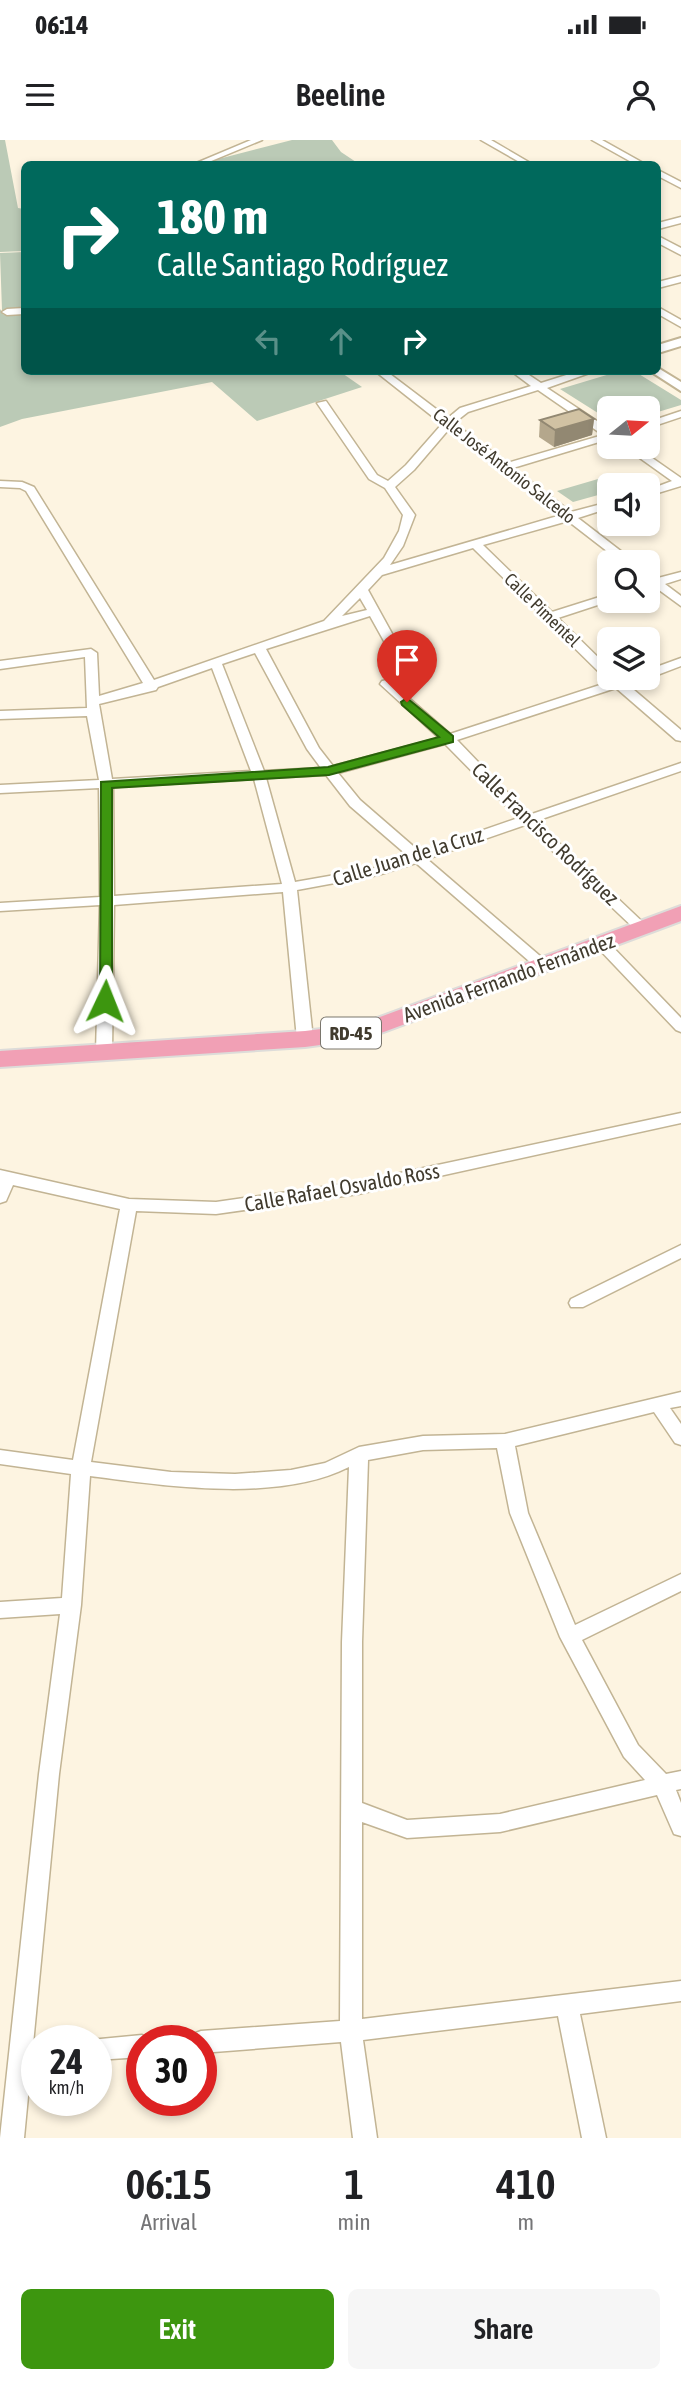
<!DOCTYPE html>
<meta charset="utf-8">
<style>
body{margin:0;font-family:"Asap Condensed",sans-serif;background:#f6f6f6;color:#202124;height:100vh;display:flex;flex-direction:column;font-size:26px;white-space:nowrap}
*{box-sizing:border-box;margin:0}
p{font-size:23px;color:#757577}
.icon{flex:none;width:38px;height:38px;fill:none;stroke:currentColor;stroke-width:2;stroke-linecap:round;stroke-linejoin:round}
.map{position:relative;height:1998px;overflow:hidden}
.side{display:flex;flex-direction:column;background:#fff;flex:1}
.side>*{flex:none}
.banner{position:absolute;left:21px;top:21px;width:640px;height:214px;border-radius:10px;box-shadow:0 4px 10px #0003;background:#00695c;color:#fff;overflow:hidden}
.needle{width:46px;rotate:72deg}
.tools{position:absolute;left:597px;top:256px;display:grid;gap:14px}
.tools a{display:grid;place-items:center;width:63px;height:63px;border-radius:10px;background:#fff;box-shadow:0 4px 10px #0003;font-size:35px}
.speed{position:absolute;left:21px;top:1885px;display:flex;gap:14px;font-size:35px;font-weight:700;text-align:center}
.speed>*{display:grid;place-content:center;width:91px;height:91px;border-radius:50%;background:#fff;box-shadow:0 4px 10px #0003;line-height:1}
.speed small{font-size:18px;font-weight:400}
.speed .limit{border:10px solid #d22;background:#fff;color:#111}
.pin{position:absolute;display:grid;place-items:center;width:60px;height:60px;color:#fff;margin:-72px -30px;border-radius:50% 50% 50% 0;rotate:-45deg;box-shadow:0 0 7px #0007}
.pin .icon{rotate:45deg}
.me{position:absolute;width:77px;margin:-38px;rotate:2deg;stroke-linejoin:round;filter:drop-shadow(0 0 5px #0008)}
.turn{display:flex;align-items:center;gap:24px;height:147px;padding:0 21px;font-size:32px}
.turn .icon{width:91px;height:91px;stroke-width:2.5}
.turn b{display:block;font-size:49px;line-height:60px}
.lanes{display:flex;align-items:center;height:66px;padding:0 21px;background:#0003;justify-content:center;gap:35px;direction:ltr}
.lanes .off{opacity:.35}
.eta{display:flex;justify-content:space-evenly;align-items:center;height:119px;text-align:center}
.eta b{font-size:42px;font-weight:600;line-height:49px}
.cta{display:flex;gap:14px;margin-top:auto;padding:14px 21px}
.cta a{flex:1;height:80px;border-radius:10px;background:#3d960f;color:#fff;font-size:28px;font-weight:600;line-height:80px;text-align:center}
.cta a+a{background:#f6f6f6;color:#202124}
.status{display:flex;justify-content:space-between;align-items:center;height:49px;padding:0 35px;background:#fff;direction:ltr}
.status svg{height:19px;fill:currentColor}
header{display:flex;justify-content:space-between;align-items:center;height:91px;padding:0 21px;background:#fff;font-size:32px;font-weight:600}
.map>svg:first-child{display:block}
</style>
<div class="status"><b>06:14</b><svg viewBox="0 0 49 12"><path d="M0 12V9h3v3zM5 12V6h3v6zM10 12V3h3v9zM15 12V0h3v12zM26 1h20v11H26zM47 4h2v5h-2z"/></svg></div>
<header><svg class="icon" aria-label="menu" viewBox="0 0 24 24"><path d="M4 6h16M4 12h16M4 18h16"/></svg>Beeline<svg class="icon" aria-label="person" viewBox="0 0 24 24"><circle cx="12" cy="8" r="4"/><path d="M4 21q1-7 8-7t8 7"/></svg></header>
<div class="map">
<svg width="681" height="1998" viewBox="0 0 681 1998">
<rect width="100%" height="100%" fill="#fdf4e1"/>
<path fill="#bbcab6" d="M 0,0 L 5,0 L 18,68 L 24,69 L 24,111 L 0,112 Z
M 292,0 L 332,0 L 341,12 L 359,24 L 199,24 Z
M 24,112 L 24,169 L 2,170 L 0,113 Z
M 0,169 L 4,175 L 24,175 L 24,231 L 339,231 L 362,247 L 257,281 L 212,242 L 22,279 L 0,287 Z
M 620,231 L 634,231 L 681,260 L 681,265 L 648,275 L 648,268 L 609,268 L 609,280 L 560,249 Z
M 598,339 L 609,346 L 609,352 L 573,362 L 557,351 Z"/>
<g fill="none" stroke-linecap="round" stroke-linejoin="round">
<g stroke="#c2b494" stroke-width="3">
<path id="minor" d="M 251,0 L 262,0 L 204,24 L 194,24 Z
M 481,0 L 491,0 L 532,24 L 523,24 Z
M 592,0 L 602,0 L 645,24 L 635,24 Z
M 658,30 L 681,42 L 681,48 L 658,36 Z
M 681,77 L 681,83 L 658,89 L 658,83 Z
M 658,96 L 681,108 L 681,115 L 658,103 Z
M 681,136 L 681,142 L 658,148 L 658,142 Z
M 658,167 L 681,180 L 681,187 L 658,174 Z
M 24,168 L 24,174 L 7,175 L 2,172 L 7,169 Z
M 375,231 L 386,231 L 448,278 L 460,268 L 531,246 L 511,231 L 523,231 L 541,243 L 579,231 L 595,231 L 547,248 L 609,289 L 609,299 L 513,328 L 571,372 L 609,362 L 609,368 L 578,378 L 635,422 L 621,422 L 568,381 L 483,405 L 552,472 L 609,454 L 609,460 L 613,460 L 558,478 L 609,528 L 609,537 L 643,537 L 627,544 L 681,590 L 681,601 L 676,600 L 616,548 L 457,600 L 529,675 L 681,623 L 681,631 L 536,681 L 650,789 L 648,792 L 638,792 L 525,685 L 427,719 L 547,822 L 549,825 L 547,828 L 537,828 L 416,723 L 378,735 L 297,750 L 313,899 L 305,904 L 297,899 L 283,752 L 114,765 L 112,912 L 109,915 L 99,915 L 96,912 L 100,765 L 0,771 L 0,763 L 100,757 L 99,648 L 0,653 L 0,645 L 99,640 L 87,576 L 0,579 L 0,571 L 87,568 L 85,517 L 0,529 L 0,521 L 91,509 L 97,513 L 99,556 L 143,543 L 26,351 L 20,348 L 0,347 L 0,341 L 22,342 L 34,347 L 154,540 L 324,481 L 384,418 L 399,391 L 403,375 L 385,348 L 369,339 L 317,263 L 326,261 L 377,335 L 388,341 L 406,325 L 442,284 ZM 538,250 L 603,295 L 507,323 L 454,283 L 468,272 ZM 449,289 L 561,375 L 390,425 L 403,406 L 415,375 L 395,347 L 414,330 ZM 473,408 L 605,538 L 609,539 L 609,542 L 450,594 L 395,546 L 417,539 L 368,450 L 382,435 ZM 360,458 L 367,470 L 342,476 ZM 370,476 L 404,537 L 382,541 L 380,544 L 439,598 L 333,626 L 319,608 L 266,509 ZM 255,513 L 307,609 L 321,628 L 264,631 L 222,524 ZM 212,528 L 251,631 L 112,639 L 99,564 L 156,550 L 158,547 ZM 445,604 L 518,678 L 420,712 L 360,660 L 338,633 ZM 326,635 L 350,666 L 408,716 L 375,728 L 295,742 L 266,638 ZM 254,639 L 282,744 L 114,756 L 113,647 Z
M 681,271 L 681,277 L 648,288 L 648,282 Z
M 623,306 L 635,306 L 681,338 L 681,346 L 648,356 L 648,350 L 672,341 Z
M 681,432 L 681,439 L 665,444 L 681,456 L 681,466 L 655,447 L 648,448 L 648,433 L 658,438 Z
M 681,518 L 681,526 L 652,537 L 646,537 L 648,530 Z
M 602,800 L 607,801 L 681,878 L 681,892 L 676,890 L 597,807 L 595,804 L 597,801 Z
M 681,973 L 681,983 L 358,1054 L 216,1074 L 136,1071 L 91,1322 L 171,1332 L 235,1334 L 291,1330 L 325,1323 L 359,1307 L 423,1296 L 505,1294 L 681,1252 L 681,1266 L 670,1268 L 681,1284 L 681,1305 L 675,1303 L 654,1272 L 515,1306 L 528,1373 L 575,1485 L 681,1434 L 681,1451 L 582,1500 L 638,1605 L 666,1634 L 681,1631 L 681,1649 L 676,1650 L 681,1663 L 681,1696 L 674,1694 L 657,1655 L 500,1692 L 407,1698 L 362,1682 L 362,1879 L 681,1841 L 681,1861 L 580,1874 L 606,1998 L 582,1998 L 558,1876 L 363,1900 L 377,1998 L 353,1998 L 341,1902 L 201,1913 L 201,1900 L 190,1900 L 193,1894 L 201,1891 L 340,1881 L 342,1502 L 349,1327 C 278,1363 167,1346 90,1336 L 81,1465 L 59,1634 L 24,1998 L 0,1998 L 39,1634 L 60,1474 L 0,1478 L 0,1462 L 62,1458 L 71,1334 L 0,1324 L 0,1310 L 73,1320 L 120,1069 L 13,1045 L 6,1061 L 0,1063 L 0,1030 L 129,1059 L 216,1062 L 358,1042 ZM 497,1308 L 510,1373 L 560,1497 L 624,1617 L 645,1640 L 500,1674 L 407,1680 L 362,1663 L 362,1502 L 368,1320 L 423,1310 Z
M 681,1105 L 681,1118 L 583,1167 L 571,1167 L 569,1163 L 571,1159 Z
M 142,1895 L 151,1900 L 142,1900 L 142,1917 L 96,1920 L 96,1900 L 90,1900 Z"/>
</g>
<g stroke="#c2b494" stroke-width="4">
<path id="tertiary" d="M 681,198 L 681,206 L 658,213 L 658,205 Z
M 658,228 L 681,242 L 681,251 L 650,231 L 658,231 Z"/>
</g>
<g stroke="#dddcd9" stroke-width="4">
<path id="primary" d="M 681,766 L 681,781 L 365,899 L 305,907 L 0,927 L 0,911 L 305,891 L 361,884 Z"/>
</g>
<use href="#minor" fill="#fff" fill-rule="evenodd"/>
<use href="#tertiary" fill="#fff" fill-rule="evenodd"/>
<use href="#primary" fill="#f1a0b5" fill-rule="evenodd"/>
</g>
<path fill="#b4a78c" d="M 594,279 L 592,295 L 554,307 L 539,297 L 540,280 Z"/>
<path fill="#928872" d="M 594,279 L 592,295 L 554,307 L 555,290 Z"/>
<path fill="#d1c2a3" stroke="#928872" stroke-width="2" d="M 579,269 L 594,279 L 555,290 L 540,280 Z"/>
<path fill="#3d960f" stroke="#28620a" stroke-width="2" d="M 407,558 L 453,596 L 453,602 L 329,635 L 112,648 L 112,861 L 110,865 L 100,865 L 101,642 L 328,627 L 439,597 L 402,565 L 401,562 Z"/>
<g text-anchor="middle" stroke-width="6" stroke-linejoin="round" paint-order="stroke">
<g font-size="18" fill="#413b2e" stroke="#fff">
<text transform="translate(504 326) rotate(38)" y="6">Calle José Antonio Salcedo</text>
<text transform="translate(542 470) rotate(44)" y="6">Calle Pimentel</text>
</g>
<rect fill="#fff" stroke="#7a766d" stroke-width="2" x="321" y="877.5" width="60" height="31" rx="5"/>
<g font-size="19" font-weight="bold" fill="#413b2e">
<text x="351" y="900">RD-45</text>
</g>
<g font-size="21" fill="#413b2e" stroke="#fff">
<text transform="translate(545 694) rotate(44)" y="7">Calle Francisco Rodríguez</text>
<text transform="translate(408 717) rotate(-17)" y="7">Calle Juan de la Cruz</text>
<text transform="translate(509 838) rotate(-20)" y="7">Avenida Fernando Fernández</text>
<text transform="translate(342 1048) rotate(-10)" y="7">Calle Rafael Osvaldo Ross</text>
</g>
</g>
</svg>
<div class="tools">
<a><svg class="needle" viewBox="-14 -14 28 28"><path d="M0-13l5 13h-10z" fill="#e53935"/><path d="M0 13l5-13h-10z" fill="#757577"/></svg></a>
<a><svg class="icon" aria-label="sound" viewBox="0 0 24 24"><path d="M4 9h4l5-4v14l-5-4H4zM17 9q2 3 0 6"/></svg></a>
<a><svg class="icon" aria-label="search" viewBox="0 0 24 24"><circle cx="10" cy="10" r="6"/><path d="M15 15l6 6"/></svg></a>
<a><svg class="icon" aria-label="layers" viewBox="0 0 24 24"><path d="M12 4l9 5-9 5-9-5zM3 14l9 5 9-5"/></svg></a>
</div>
<div class="speed"><div>24<small>km/h</small></div><div class="limit">30</div></div>
<div class="pin" style="left:407px;top:562px;background:#d93025"><svg class="icon" aria-label="arrive" viewBox="0 0 24 24"><path d="M6 21V4h12l-3 4 3 4H6"/></svg></div>
<svg class="me" style="left:105px;top:861px" viewBox="-20 -20 40 40"><path d="M0-17L14 15 0 8-14 15z" fill="#3d960f" stroke="#fff" stroke-width="4"/></svg>
<div class="banner">
<div class="turn"><svg class="icon" aria-label="right" viewBox="0 0 24 24"><path d="M7 20v-9h11M14 6l5 5-5 5"/></svg><div><b>180 m</b>Calle Santiago Rodríguez</div></div>
<div class="lanes"><svg class="icon off" aria-label="left" viewBox="0 0 24 24"><path d="M17 20v-9H6M10 6l-5 5 5 5"/></svg><svg class="icon off" aria-label="ahead" viewBox="0 0 24 24"><path d="M12 20V5M6 11l6-6 6 6"/></svg><svg class="icon" aria-label="right" viewBox="0 0 24 24"><path d="M7 20v-9h11M14 6l5 5-5 5"/></svg></div>
</div>
</div>
<section class="side">
<div class="eta">
<div><b>06:15</b><p>Arrival</p></div>
<div><b>1</b><p>min</p></div>
<div><b>410</b><p>m</p></div>
</div>
<div class="cta"><a>Exit</a><a>Share</a></div>
</section>
